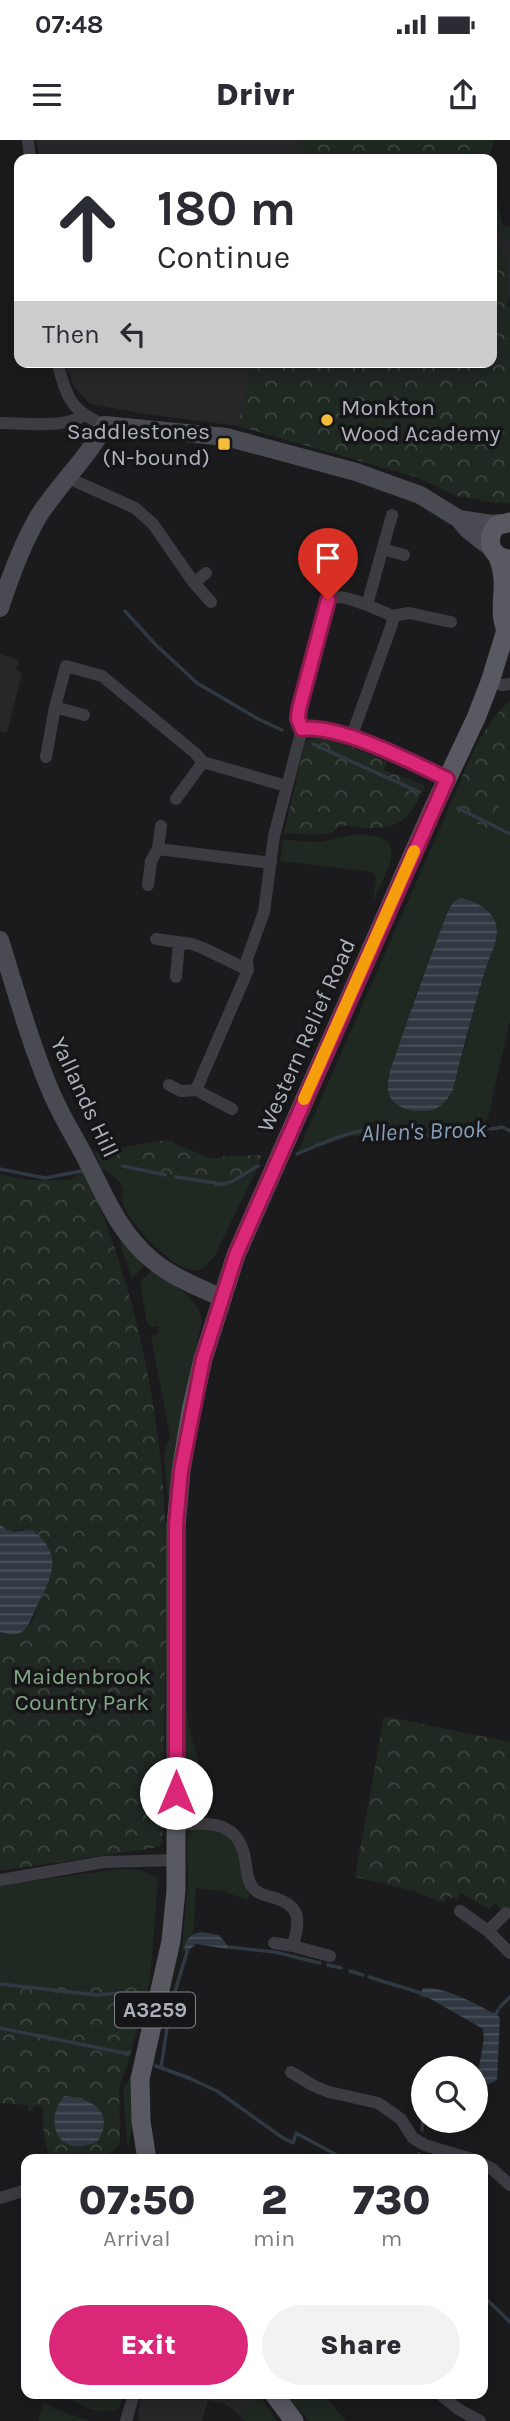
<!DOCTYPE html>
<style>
body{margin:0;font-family:Karla,sans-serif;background:#f2f2f3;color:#2b2b33;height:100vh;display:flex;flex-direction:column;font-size:26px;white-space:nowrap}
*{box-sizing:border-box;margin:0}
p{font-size:23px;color:#7c7c81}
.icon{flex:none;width:38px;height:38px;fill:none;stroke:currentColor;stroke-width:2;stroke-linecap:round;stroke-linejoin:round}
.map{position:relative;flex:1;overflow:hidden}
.details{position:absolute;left:21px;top:2014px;width:467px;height:245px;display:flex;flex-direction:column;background:#fff;border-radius:14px;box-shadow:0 4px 18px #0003}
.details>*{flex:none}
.banner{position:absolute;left:14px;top:14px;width:483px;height:214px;border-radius:14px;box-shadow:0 4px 18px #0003;background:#fff;color:#2b2b33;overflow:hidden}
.buttons{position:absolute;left:411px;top:1916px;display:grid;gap:14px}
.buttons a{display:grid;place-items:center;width:77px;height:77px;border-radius:50%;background:#fff;box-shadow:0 4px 18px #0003;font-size:35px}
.pin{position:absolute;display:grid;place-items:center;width:60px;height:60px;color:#fff;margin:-72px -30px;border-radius:50% 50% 50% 0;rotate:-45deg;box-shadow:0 0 7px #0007}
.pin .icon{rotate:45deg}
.me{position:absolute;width:77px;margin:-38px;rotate:0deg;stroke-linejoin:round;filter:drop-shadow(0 0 5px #0008)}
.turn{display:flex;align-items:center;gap:24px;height:147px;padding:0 28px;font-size:32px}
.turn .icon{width:91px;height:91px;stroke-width:2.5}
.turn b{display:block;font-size:49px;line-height:60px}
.then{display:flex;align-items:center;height:66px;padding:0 28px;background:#0003;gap:14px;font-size:26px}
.eta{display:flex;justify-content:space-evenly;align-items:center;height:119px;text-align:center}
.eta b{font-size:42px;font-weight:800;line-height:49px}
.action{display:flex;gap:14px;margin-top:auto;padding:14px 28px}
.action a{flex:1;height:80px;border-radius:42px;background:#db2777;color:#fff;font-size:28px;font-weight:800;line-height:80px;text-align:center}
.action a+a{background:#f2f2f3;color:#2b2b33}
.status{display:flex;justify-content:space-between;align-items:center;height:49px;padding:0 35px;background:#fff;direction:ltr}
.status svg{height:19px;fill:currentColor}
header{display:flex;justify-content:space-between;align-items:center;height:91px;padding:0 28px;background:#fff;font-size:32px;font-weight:800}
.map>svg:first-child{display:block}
</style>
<div class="status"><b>07:48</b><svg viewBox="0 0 49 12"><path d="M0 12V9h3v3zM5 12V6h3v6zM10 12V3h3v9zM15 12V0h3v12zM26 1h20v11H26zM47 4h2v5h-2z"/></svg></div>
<header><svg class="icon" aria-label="menu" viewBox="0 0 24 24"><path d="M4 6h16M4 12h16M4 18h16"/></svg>Drivr<svg class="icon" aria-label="share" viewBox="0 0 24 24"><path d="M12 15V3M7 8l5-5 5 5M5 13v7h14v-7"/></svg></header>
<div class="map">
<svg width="510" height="2281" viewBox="0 0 510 2281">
<defs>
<pattern id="forest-crowns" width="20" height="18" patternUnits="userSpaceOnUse" patternTransform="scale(1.75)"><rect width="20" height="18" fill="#202822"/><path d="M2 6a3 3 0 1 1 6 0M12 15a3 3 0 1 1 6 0" fill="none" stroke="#3e4540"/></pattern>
<pattern id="water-rules" width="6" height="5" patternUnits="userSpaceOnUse" patternTransform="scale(1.75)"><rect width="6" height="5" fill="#303942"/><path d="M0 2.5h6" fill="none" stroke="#4b535b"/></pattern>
</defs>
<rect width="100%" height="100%" fill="#1b1b1d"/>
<path fill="#27272a" d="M 36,0 L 480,0 L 475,19 L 39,19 Z
M 492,97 L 510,99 L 510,156 L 492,206 Z
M 64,222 L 485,222 L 437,347 L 416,337 L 238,286 L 152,275 L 90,264 L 73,245 Z
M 0,514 L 19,520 L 16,529 L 22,533 L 7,593 L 0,591 Z
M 142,2254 L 259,2254 L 261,2258 L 237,2273 L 225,2264 L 208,2260 L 202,2281 L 139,2281 L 138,2269 Z"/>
<path fill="#202822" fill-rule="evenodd" d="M 480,0 L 494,0 L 489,19 L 475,19 Z
M 492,48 L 503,85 L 510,87 L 510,99 L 492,97 Z
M 510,638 L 510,881 L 484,995 L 351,996 L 297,1014 L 447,672 L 490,690 ZM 468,759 L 489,771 L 497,793 L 484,833 L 453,950 L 392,928 L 416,853 L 448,771 Z
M 351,695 C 414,692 389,725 373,762 L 376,739 L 373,732 L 280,721 L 283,700 L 320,702 Z
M 100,1024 C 144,1021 185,1047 230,1044 C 238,1043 247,1037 255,1033 L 215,1115 C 210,1121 206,1128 198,1130 C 176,1135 128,1082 122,1062 C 121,1057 125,1052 122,1046 C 118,1040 109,1030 101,1029 Z
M 122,1100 L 143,1122 L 143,1127 L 132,1139 L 120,1103 Z
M 152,1130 C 170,1143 199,1157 202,1181 L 182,1271 L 168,1360 L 164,1315 L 170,1295 L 151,1198 L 159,1193 L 158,1186 L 151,1187 L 147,1183 L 140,1143 Z
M 186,1565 L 190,1592 L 209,1658 L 201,1664 L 199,1673 L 186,1674 Z
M 220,1689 L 237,1705 L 244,1740 L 249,1755 L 248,1760 L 222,1751 L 196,1748 L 193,1794 L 188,1798 L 181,1819 L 188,1744 L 187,1696 L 191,1690 Z
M 119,1729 C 135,1729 147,1729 158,1740 L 150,1840 C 130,1838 114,1845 95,1847 C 63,1849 31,1843 0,1838 L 0,1745 Z
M 132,1934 L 132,1987 L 128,2009 L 123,1953 L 124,1947 Z
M 66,2254 L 84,2254 L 85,2258 L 111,2257 L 113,2254 L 124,2254 L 119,2269 C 98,2276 83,2267 65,2256 Z
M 286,2254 L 324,2254 L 346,2281 L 309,2281 Z
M 261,2258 L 277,2281 L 245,2281 L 237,2273 Z
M 44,2262 L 55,2269 L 90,2281 L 38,2281 Z"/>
<path fill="url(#forest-crowns)" d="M 300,0 L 480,0 L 475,19 L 296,19 Z
M 492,100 L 496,101 L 507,117 L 507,166 L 510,167 L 510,363 L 497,363 L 457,356 L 416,337 L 238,286 L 252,222 L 492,222 Z
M 510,561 L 510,638 L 490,690 L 447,672 C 464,635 478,588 510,561 Z
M 314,596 L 336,601 L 387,621 L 384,630 L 419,643 L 425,647 C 410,679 401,689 364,688 C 354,687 347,684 337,687 L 334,692 L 317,695 L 284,693 L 305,603 Z
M 166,1000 L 213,1019 L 226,1016 L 262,1015 L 255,1033 C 246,1037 235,1045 224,1046 C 185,1049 143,1021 100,1024 L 95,1012 Z
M 84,1031 C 130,1130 157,1251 164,1360 C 168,1419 166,1478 165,1536 C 164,1591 164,1646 162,1701 L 160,1706 L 153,1708 L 0,1731 L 0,1492 C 19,1498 36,1486 36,1465 C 36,1440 28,1413 24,1389 L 10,1392 L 0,1385 L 0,1034 L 25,1040 L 69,1040 Z
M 384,1576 L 510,1602 L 510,1777 L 495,1763 L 489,1769 L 460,1753 L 457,1760 L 448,1756 L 444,1763 L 414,1751 L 355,1737 Z
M 0,1838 C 31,1843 63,1849 95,1847 C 114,1845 130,1838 150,1840 L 128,1923 L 119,1947 L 120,2000 L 118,2006 L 103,2019 L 50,2019 L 44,1998 L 42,1966 L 37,1965 L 32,1968 L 33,1971 L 28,1970 L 28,1965 L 0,1963 Z"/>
<path fill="url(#water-rules)" d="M 461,758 C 477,761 498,773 497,792 C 497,805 487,821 484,834 C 473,872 462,911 453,950 C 448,958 444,965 435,969 C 419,975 388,969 388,948 C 387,933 396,916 400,902 C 415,858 431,814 448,771 L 454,761 Z
M 0,1385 L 10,1392 L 32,1390 C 63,1414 53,1435 38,1464 C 28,1483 28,1501 0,1492 Z
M 202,1792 L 219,1795 L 229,1807 L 228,1809 L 196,1804 L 187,1812 L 184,1811 C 185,1800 190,1793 202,1792 Z
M 423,1848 C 448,1847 474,1864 496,1874 L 500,1878 L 497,1940 L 490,1944 L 478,1945 C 476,1926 486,1907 483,1889 L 429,1858 L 420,1856 Z
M 64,1956 C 90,1958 116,1970 98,2001 C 62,2020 41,1985 64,1956 Z"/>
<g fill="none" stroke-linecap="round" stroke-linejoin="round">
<path stroke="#303942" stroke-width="3.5" d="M 125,471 L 155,504 L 197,543 L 258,579 L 282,590
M 313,604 L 419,652
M 458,668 L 510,694
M 297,1014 C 327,1001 357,987 390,988 C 403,989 415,996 428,996 C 438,996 449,989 459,988 C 474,986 487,992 502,987 L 510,991
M 123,1026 L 165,1035
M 0,1029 L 45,1038 L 87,1030
M 176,1037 L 223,1044 L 231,1042 L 258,1026
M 229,1807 L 275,1812 L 320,1823
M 328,1825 L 341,1828
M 350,1831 L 363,1835
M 369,1837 L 421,1853
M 0,1844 L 97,1855 L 120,1853 L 144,1857
M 500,1867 L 510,1857
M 496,1874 L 498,1870
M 0,1888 L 129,1914
M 156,1926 L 189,1938 L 217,1951 L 283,1998 L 293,2003 L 296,1993 L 346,2020
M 161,1928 L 170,1868 L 187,1812
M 422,1990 L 424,1974
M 417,2020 L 419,2014
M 483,2156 L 510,2182"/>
<path stroke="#3c3c42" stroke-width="12" d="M 28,0 L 30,19
M 57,222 C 67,256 69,271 105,285
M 0,283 C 22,283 67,289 83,275
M 66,337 L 135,368 L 153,384 L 194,443 L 211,462
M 383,409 L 404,415
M 194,443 L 206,433
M 393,476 L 409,473 L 451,482
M 490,542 L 502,545 L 510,544
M 55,567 L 84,575
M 302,589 C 339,584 413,622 447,639
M 351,598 L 392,484 L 393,476 L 367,465 L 392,375
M 46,617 L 55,567 L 66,526 L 102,536 L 195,613 L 203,622
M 176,659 L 203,622 L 286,646
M 158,709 L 161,686
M 148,745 L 151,721 L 158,709 L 271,723
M 156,799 L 192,804 L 205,809 L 248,830
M 176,837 L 179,803
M 169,945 L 181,951 L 196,950 L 248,830 L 247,819 L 264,772 L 274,696 L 302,589 L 298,579 L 299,568 L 327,461 C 337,452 355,461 367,465
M 196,950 L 232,969
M 177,1685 C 213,1682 241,1681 246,1725 C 247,1733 248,1744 255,1750 C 260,1755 268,1756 275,1758 C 303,1767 299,1782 293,1806 L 330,1816
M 0,1740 L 104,1722 L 177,1720
M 460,1771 L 488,1791 L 510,1813
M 488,1791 L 506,1773
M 274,1803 L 293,1806
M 291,1932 L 314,1946 L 329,1952 L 378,1963 L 401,1979 L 413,1998 L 425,2005 L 475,2020
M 483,2024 L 491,2028 L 510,2045
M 0,2058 L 26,2050
M 440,2254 L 458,2269 L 480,2281
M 126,2281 L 134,2254"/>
<path stroke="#4a4b52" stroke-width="18" d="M 459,379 L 491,384 L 501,383
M 0,468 C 10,437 22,405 38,377 C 58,345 88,318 105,285 L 226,297 L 356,332 L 420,355 L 459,379 L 468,390 L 491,408
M 0,800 C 16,851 30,903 51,952 C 61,976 76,999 88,1023 C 106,1058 120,1094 152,1120 C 172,1137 198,1147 222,1158"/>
<path stroke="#585961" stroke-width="19" d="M 498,417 C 510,446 496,467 506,490
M 509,419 C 491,417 485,401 496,386 L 510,382
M 147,2020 L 141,1981 L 140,1939 L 171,1801 L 176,1750 L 176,1386 L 181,1331 L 191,1271 L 203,1219 L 236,1115 L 433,669 L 476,578 L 490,542 L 506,490 L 510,487
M 274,2254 L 294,2281"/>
</g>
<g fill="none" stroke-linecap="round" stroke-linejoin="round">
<g stroke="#8e194d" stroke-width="18">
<path id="route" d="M 176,1653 L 176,1385 L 181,1331 L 203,1219 L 236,1115 L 447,639 C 412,622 339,584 302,589 L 298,579 L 299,569 L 328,460"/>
</g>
<use href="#route" stroke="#db2777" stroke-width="12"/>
<path stroke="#f59e0b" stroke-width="12" d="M 304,959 L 414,711"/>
</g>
<g fill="#f4bc3c" stroke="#161618" stroke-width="2.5">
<circle cx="327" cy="280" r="7"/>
<rect x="217" y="297" width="14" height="14" rx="3.5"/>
</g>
<g text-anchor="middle" stroke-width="7" stroke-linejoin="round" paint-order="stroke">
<rect fill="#161618" stroke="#80828b" stroke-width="2" x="115" y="1852.5" width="80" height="35" rx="5"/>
<g font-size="21" font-weight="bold" fill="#adb1bc">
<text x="155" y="1877">A3259</text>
</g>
<g font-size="23" fill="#adb1bc" stroke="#161618" text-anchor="start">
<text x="341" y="275">Monkton<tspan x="341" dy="26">Wood Academy</tspan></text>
<text x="210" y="299" text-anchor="end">Saddlestones<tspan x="210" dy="26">(N-bound)</tspan></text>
</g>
<g font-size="23" fill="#adb1bc" stroke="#161618">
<text transform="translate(306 895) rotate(-66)" y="8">Western Relief Road</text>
<text transform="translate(85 957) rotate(65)" y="8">Yallands Hill</text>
</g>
<g font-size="23" fill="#84a788" stroke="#161618">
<text x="82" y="1544">Maidenbrook<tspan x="82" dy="26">Country Park</tspan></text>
</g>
<g font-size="24" font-style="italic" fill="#859eb7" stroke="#161618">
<text transform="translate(424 991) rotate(-2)" y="8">Allen's Brook</text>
</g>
</g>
</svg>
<div class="buttons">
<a><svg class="icon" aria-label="search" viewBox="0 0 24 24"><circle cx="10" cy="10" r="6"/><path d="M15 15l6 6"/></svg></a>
</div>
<div class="pin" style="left:328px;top:460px;background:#d93025"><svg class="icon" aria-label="arrive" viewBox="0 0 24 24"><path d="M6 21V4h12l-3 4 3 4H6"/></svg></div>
<svg class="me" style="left:176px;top:1653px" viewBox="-20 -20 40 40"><circle r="19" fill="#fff"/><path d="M0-13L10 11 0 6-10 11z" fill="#db2777"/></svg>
<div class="banner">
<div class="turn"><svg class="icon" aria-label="ahead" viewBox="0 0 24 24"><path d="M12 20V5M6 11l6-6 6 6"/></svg><div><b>180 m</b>Continue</div></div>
<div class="then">Then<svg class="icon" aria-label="left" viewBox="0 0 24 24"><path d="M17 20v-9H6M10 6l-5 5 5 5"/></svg></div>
</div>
<section class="details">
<div class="eta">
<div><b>07:50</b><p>Arrival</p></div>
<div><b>2</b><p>min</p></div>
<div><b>730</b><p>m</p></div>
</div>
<div class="action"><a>Exit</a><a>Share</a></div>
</section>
</div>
